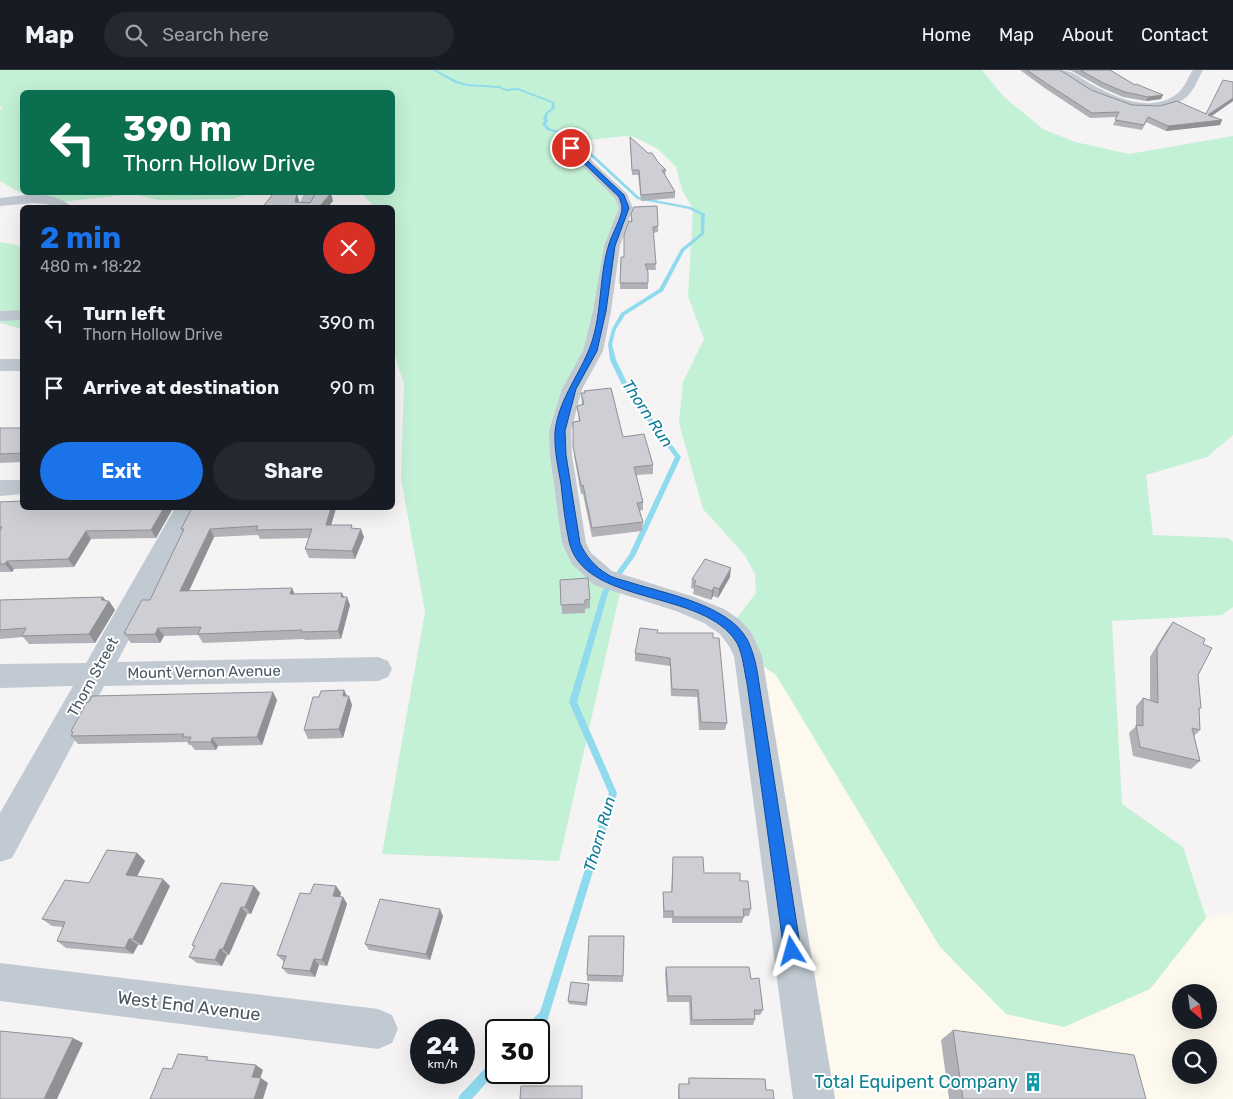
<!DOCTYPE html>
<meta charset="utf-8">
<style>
body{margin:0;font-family:Rubik,sans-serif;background:#242831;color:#f1f3f6;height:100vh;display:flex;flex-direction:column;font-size:19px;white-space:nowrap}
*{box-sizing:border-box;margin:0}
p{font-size:16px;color:#9ea1a6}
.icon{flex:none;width:28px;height:28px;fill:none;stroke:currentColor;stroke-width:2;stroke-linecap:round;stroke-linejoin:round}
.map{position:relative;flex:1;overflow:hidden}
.sheet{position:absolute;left:20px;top:135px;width:375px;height:305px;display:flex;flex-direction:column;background:#171b24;border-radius:8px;box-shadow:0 5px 20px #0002}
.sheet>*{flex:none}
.guide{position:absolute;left:20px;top:20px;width:375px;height:105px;border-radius:8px;box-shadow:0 5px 20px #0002;background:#0b6e4f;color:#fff;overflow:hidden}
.needle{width:32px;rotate:151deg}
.controls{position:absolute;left:1172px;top:914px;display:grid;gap:10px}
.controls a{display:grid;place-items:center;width:45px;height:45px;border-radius:50%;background:#171b24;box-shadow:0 5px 20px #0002;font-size:25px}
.speed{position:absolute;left:410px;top:949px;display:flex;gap:10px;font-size:25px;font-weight:700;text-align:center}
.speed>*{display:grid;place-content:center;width:65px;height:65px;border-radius:50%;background:#171b24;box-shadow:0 5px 20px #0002;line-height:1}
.speed small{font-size:12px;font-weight:400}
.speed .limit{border:2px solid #111;border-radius:8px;background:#fff;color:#111}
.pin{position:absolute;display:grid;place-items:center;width:42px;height:42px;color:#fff;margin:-21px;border:2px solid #fff;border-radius:50%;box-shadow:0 1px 5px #0007}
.me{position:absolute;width:55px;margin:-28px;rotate:352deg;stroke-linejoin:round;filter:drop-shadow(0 0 4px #0008)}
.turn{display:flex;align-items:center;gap:18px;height:105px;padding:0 20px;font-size:22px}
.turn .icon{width:65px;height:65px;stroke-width:2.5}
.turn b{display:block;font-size:35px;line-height:42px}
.round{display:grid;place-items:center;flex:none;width:52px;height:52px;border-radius:26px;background:#242831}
.overview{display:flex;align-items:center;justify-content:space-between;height:85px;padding:0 20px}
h1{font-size:30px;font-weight:700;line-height:38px;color:#1a73e8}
.cta{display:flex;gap:10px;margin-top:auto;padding:10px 20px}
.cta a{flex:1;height:58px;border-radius:30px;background:#1a73e8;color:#fff;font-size:20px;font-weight:700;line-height:58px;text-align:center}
.cta a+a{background:#242831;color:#f1f3f6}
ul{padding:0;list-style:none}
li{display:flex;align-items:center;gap:15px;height:65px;padding:0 20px}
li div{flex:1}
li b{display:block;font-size:19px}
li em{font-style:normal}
header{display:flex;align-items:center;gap:30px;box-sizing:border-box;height:70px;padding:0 25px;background:#171b24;border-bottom:1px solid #363941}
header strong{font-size:24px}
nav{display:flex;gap:28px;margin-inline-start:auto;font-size:18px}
.search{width:350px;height:45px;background:#242831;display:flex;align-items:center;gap:12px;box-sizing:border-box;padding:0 18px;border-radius:28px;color:#9ea1a6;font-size:19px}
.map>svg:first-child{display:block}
</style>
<header>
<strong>Map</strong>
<div class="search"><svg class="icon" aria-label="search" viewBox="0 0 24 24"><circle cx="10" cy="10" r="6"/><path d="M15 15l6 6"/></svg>Search here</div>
<nav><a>Home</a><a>Map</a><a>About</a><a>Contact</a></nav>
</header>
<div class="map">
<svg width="1233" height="1029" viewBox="0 0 1233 1029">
<rect width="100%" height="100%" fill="#f5f3f3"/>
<path fill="#fdf9ef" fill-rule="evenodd" d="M 748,586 L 776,605 L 1064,957 L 1150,919 L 1206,848 L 1233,842 L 1233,1029 L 814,1029 ZM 1181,922 L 1209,922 L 1209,950 L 1181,950 ZM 1181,978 L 1209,978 L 1209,1005 L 1181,1005 Z"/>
<path fill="#c3f1d5" d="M 0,0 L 982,0 L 1003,26 L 1043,59 L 1075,72 L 1129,84 L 1233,66 L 1233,365 L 1207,387 L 1146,405 L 1153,465 L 1228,468 L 1233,472 L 1233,537 L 1222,545 L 1112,551 L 1122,734 L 1183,777 L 1206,848 L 1150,919 L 1064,957 L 1006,944 L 940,877 L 776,605 L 748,586 L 730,557 L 756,523 L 755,504 L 744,484 L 703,439 L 679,353 L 683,312 L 704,269 L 688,226 L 693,139 L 682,120 L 676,97 L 658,79 L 634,67 L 624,66 L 582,71 L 571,78 L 622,127 L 609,199 L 564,341 L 574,473 L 622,514 L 559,791 L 382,784 L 425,542 L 401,408 L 404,314 L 393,280 L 392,138 L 371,137 L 371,133 L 361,123 L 392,122 L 392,22 L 22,22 L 22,122 L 252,123 L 233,129 L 159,130 L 132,124 L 61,132 L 19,122 L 0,111 L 0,40 L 3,39 L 0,36 Z
M 0,172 L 22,176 L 22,259 L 0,253 Z"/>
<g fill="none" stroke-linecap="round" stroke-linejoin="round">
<path fill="#90daee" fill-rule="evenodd" d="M 433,0 L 436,0 L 457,11 L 467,14 L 499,16 L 506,19 L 518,18 L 554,32 L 555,39 L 548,43 L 547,49 L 548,51 L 546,54 L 549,58 L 564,63 L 564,67 L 584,76 L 639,127 L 691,137 L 705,144 L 704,164 L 684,181 L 663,221 L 625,245 L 616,259 L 612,274 L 616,290 L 630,319 L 681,387 L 635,486 L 608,523 L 577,632 L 617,723 L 549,945 L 548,949 L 537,960 L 525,960 L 526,956 L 540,942 L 609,723 L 569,632 L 602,522 L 629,485 L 675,387 L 624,319 L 610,290 L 608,274 L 612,259 L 621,243 L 659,219 L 681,179 L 701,163 L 701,145 L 689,139 L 637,129 L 582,78 L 561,68 L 561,64 L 547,60 L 542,54 L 544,51 L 543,49 L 546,42 L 551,39 L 552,33 L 518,20 L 506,21 L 499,18 L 467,16 L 455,13 Z
M 496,990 L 496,1002 L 472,1029 L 458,1029 L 460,1025 L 492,991 Z"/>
<path fill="#c1cad2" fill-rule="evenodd" d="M 1056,0 C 1073,0 1077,6 1091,14 C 1116,28 1152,44 1178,23 C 1185,17 1188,7 1193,0 L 1203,0 C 1198,9 1193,23 1184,29 C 1150,51 1109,35 1078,16 C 1071,11 1062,7 1056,0 Z
M 571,74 L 575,75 L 627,124 L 633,138 L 620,176 L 611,241 L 603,281 L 582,319 L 571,361 L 572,385 L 586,473 L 591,483 L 612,501 L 694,527 L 724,539 L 740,550 L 751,562 L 762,586 L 835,1029 L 793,1029 L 734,586 L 729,576 L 720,564 L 704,553 L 676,541 L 594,515 L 572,494 L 562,473 L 550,385 L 549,361 L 562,319 L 583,281 L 593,241 L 604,176 L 619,138 L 615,128 L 567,81 L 565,78 Z
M 309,123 L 314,124 L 316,127 L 312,138 L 298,138 L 304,124 Z
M 34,124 C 47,125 63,127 72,138 L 55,138 L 47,134 L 34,133 L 0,136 L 0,128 Z
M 22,240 L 22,250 L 0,251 L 0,241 Z
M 0,289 L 22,289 L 22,301 L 0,301 Z
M 0,410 L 22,410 L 22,424 L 0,426 Z
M 175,438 L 199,438 L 117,592 L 378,587 L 388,591 L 392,599 L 388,607 L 378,611 L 104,616 L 12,788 L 0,792 L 0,743 L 73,616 L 0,618 L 0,594 L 86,593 Z
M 0,893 L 378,939 L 392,945 L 398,959 L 392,973 L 378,979 L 0,931 Z"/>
</g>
<path fill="#b0b2b7" d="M 1020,0 L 1060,0 L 1091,20 L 1132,35 L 1206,44 L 1233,12 L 1233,31 L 1211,46 L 1222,50 L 1220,55 L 1166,61 L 1146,52 L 1142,60 L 1113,55 L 1117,47 L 1090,48 L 1046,19 Z
M 1066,0 L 1110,0 L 1135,15 L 1161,29 L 1146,31 L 1123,27 L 1102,18 L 1072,1 Z
M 630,72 L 658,92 L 666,100 L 665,105 L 675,122 L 675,128 L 641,131 L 638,105 L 632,105 Z
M 631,144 L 658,156 L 658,162 L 653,163 L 656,200 L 647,200 L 648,202 L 648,219 L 620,219 L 621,187 L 624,187 L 631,151 Z
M 584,321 L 623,367 L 653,395 L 653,404 L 636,405 L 643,432 L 643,440 L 639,441 L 643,452 L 642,461 L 592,467 L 583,424 L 581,424 L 574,385 L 573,352 L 579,351 L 577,336 L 582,335 L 581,323 L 584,323 Z
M 0,358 L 22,358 L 22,392 L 0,393 Z
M 0,432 L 173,438 L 156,468 L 91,469 L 74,497 L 14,499 L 12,502 L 0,502 Z
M 192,438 L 336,438 L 331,455 L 353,458 L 364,467 L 355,489 L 309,488 L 305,479 L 309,468 L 260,469 L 258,465 L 214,467 L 189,521 L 292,518 L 294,524 L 344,527 L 350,535 L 341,569 L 305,570 L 304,569 L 203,573 L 198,565 L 164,566 L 160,573 L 131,573 L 124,563 L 150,530 L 183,462 L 181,459 Z
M 730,507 L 718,528 L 713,526 L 711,530 L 693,524 L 694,519 L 691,518 L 692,509 Z
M 560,510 L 590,529 L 590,538 L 585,539 L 585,543 L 562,544 Z
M 103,527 L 106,531 L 109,531 L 115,540 L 95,573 L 29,574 L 23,567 L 0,569 L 0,530 Z
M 1173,552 L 1203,574 L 1198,605 L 1201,638 L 1199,640 L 1200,660 L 1194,666 L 1200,691 L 1191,699 L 1133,686 L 1129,663 L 1136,656 L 1136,636 L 1143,628 L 1150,630 L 1150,587 L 1166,561 Z
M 658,563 L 727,653 L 725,660 L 699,660 L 697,627 L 671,626 L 670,596 L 635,591 L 635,583 Z
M 344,620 L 352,635 L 343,668 L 308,669 L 304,660 L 319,627 Z
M 277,630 L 262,675 L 218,676 L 216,680 L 195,680 L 191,675 L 189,675 L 187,672 L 78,674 L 71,666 L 72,663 L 71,661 Z
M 137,783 L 145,791 L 137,806 L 170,816 L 142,875 L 138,875 L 133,884 L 66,878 L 57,871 L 63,857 L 52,856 L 42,849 L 89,813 Z
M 673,787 L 704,803 L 740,811 L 751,839 L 749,846 L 744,846 L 742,853 L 672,853 L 672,848 L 663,848 L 663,822 L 671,822 Z
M 254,816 L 260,823 L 251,844 L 247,844 L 229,885 L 227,885 L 222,896 L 197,893 L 189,887 L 194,877 L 192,875 Z
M 336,816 L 341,823 L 340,827 L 343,827 L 347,834 L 327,896 L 319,895 L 315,907 L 288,904 L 282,898 L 284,892 L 277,885 L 310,824 Z
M 443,846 L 430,890 L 369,880 L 365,874 Z
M 624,866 L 623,912 L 587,911 L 587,905 Z
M 666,897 L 751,909 L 763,940 L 760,945 L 755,945 L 755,949 L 753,955 L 690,955 L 689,932 L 667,932 L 665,903 Z
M 589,914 L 587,936 L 569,934 L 568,931 Z
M 953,960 L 1146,1029 L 949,1029 L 941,970 Z
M 689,1008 L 766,1020 L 774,1029 L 678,1029 L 678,1019 L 679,1014 L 688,1014 Z"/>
<path fill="#909195" d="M 1163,25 L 1161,29 L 1146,31 L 1148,27 Z
M 1233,28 L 1233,31 L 1206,50 L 1208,45 Z
M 1222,50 L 1220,55 L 1166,61 L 1168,56 Z
M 331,123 L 333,131 L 327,138 L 319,137 Z
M 297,124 L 299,131 L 297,138 L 295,132 Z
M 164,438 L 173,438 L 156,468 L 151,460 Z
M 331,438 L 336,438 L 329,463 L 326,455 Z
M 210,459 L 214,467 L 185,529 L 180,521 Z
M 361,459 L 364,467 L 355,489 L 352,481 Z
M 86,461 L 91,469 L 74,497 L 68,489 Z
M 7,491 L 14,499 L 12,502 L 5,494 Z
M 731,498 L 730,507 L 718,528 L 719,519 Z
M 714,517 L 713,526 L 711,530 L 712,521 Z
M 292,518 L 296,527 L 290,524 Z
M 342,523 L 346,531 L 347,527 L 350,535 L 341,569 L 338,561 Z
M 103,527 L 108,533 L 109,531 L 115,540 L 95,573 L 89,564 Z
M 158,558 L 164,566 L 160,573 L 155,564 Z
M 344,620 L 348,629 L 349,626 L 352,635 L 343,668 L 339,659 L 343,626 Z
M 273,622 L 277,630 L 262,675 L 257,667 Z
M 212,668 L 218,676 L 216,680 L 211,672 Z
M 137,783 L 145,791 L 134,812 L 126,805 Z
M 163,809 L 170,816 L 142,875 L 133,869 Z
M 254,816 L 260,823 L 251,844 L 245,837 Z
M 336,816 L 341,823 L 338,833 L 333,826 Z
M 343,827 L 347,834 L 327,896 L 322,890 Z
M 241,837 L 247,844 L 229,885 L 223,879 Z
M 440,839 L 443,846 L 430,890 L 426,884 Z
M 129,869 L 138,875 L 133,884 L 125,878 Z
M 220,879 L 227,885 L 222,896 L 215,890 Z
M 314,889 L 319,895 L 315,907 L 310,901 Z
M 73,968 L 83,973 L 57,1029 L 44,1029 Z
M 256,995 L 263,1000 L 259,1012 L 252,1007 Z
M 261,1008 L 268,1013 L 263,1029 L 254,1029 Z"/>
<path fill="#cdcfd5" stroke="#909195" d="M 1027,0 L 1060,0 L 1091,20 L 1132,35 L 1160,36 L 1177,31 L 1206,44 L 1223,10 L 1233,12 L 1233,28 L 1208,45 L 1222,50 L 1168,56 L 1148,47 L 1144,55 L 1115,50 L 1119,42 L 1092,43 L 1047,14 Z
M 1080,0 L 1110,0 L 1135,15 L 1136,14 L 1163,25 L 1148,27 L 1125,22 L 1103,13 Z
M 630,67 L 648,83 L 652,83 L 658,92 L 666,100 L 662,100 L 675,122 L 641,125 L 639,100 L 632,100 Z
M 331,123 L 319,137 L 333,138 L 262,138 L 273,124 L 297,124 L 295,132 L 310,133 L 315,124 Z
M 657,136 L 658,156 L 653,157 L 656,194 L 645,194 L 648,202 L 648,213 L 620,213 L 621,187 L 624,187 L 624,165 L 629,151 L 632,152 L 631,144 L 634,137 Z
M 611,318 L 623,367 L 644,364 L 653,395 L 634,397 L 643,432 L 637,433 L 643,452 L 592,458 L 583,415 L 581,416 L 573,376 L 573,352 L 580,351 L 577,336 L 584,334 L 581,323 L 585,323 L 584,321 Z
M 0,358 L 22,358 L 22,383 L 0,384 Z
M 22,431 L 22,438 L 164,438 L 151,460 L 86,461 L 68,489 L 7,491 L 5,494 L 0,494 L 0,461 L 2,457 L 0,457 L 0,432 Z
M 192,438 L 331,438 L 326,455 L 352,455 L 351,458 L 361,459 L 352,481 L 305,479 L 312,459 L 256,460 L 258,456 L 210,459 L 180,521 L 292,518 L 290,524 L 342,523 L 341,527 L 347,527 L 338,561 L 301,562 L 302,560 L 198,564 L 201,557 L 158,558 L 155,564 L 125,565 L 126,563 L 124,563 L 142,530 L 150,530 L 184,459 L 181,459 Z
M 705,489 L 731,498 L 719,519 L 714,517 L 712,521 L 694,515 L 696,511 L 692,509 Z
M 588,508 L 590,529 L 585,530 L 585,534 L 561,535 L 560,510 Z
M 103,527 L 101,530 L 105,530 L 105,531 L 109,531 L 89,564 L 22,566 L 26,558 L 0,560 L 0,530 Z
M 1173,552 L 1205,569 L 1203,574 L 1212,578 L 1198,605 L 1201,638 L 1199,638 L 1200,660 L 1192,658 L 1200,691 L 1140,677 L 1136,655 L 1143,656 L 1143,628 L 1158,633 L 1157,578 Z
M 640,558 L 658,560 L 657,563 L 713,563 L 713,568 L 719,568 L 727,653 L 701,652 L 698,620 L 672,619 L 670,588 L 635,583 Z
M 344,620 L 343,626 L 349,626 L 339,659 L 304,660 L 313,627 L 319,627 L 321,621 Z
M 273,622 L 257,667 L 212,668 L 211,672 L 189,672 L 191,667 L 183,667 L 184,664 L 71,666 L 73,662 L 71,661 L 87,632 L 89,632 L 92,626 Z
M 107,780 L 137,783 L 126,805 L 163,809 L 133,869 L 129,869 L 125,878 L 57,871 L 65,852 L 42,849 L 65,810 L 89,813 Z
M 673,787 L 703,787 L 704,803 L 740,803 L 740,811 L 748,811 L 751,839 L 743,839 L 744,847 L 673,847 L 673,841 L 664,841 L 663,822 L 672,822 Z
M 221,813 L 254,816 L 245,837 L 241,837 L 223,879 L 220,879 L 215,890 L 189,887 L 195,876 L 192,875 Z
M 314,814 L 336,816 L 333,826 L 343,827 L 322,890 L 314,889 L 310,901 L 282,898 L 286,886 L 277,885 L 300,823 L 310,824 Z
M 380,829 L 440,839 L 426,884 L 365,874 Z
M 589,866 L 624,866 L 623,906 L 587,905 Z
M 666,897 L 749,897 L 751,909 L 759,908 L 763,940 L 754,940 L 755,949 L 692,950 L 691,926 L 668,926 Z
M 571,912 L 589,914 L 586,933 L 568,931 Z
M 953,960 L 1134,985 L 1146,1029 L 963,1029 Z
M 0,961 L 73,968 L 44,1029 L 0,1029 Z
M 178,984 L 208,987 L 206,990 L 256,995 L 252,1007 L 261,1008 L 254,1029 L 150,1029 L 163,998 L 172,999 Z
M 689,1008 L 765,1009 L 766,1020 L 773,1020 L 774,1029 L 679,1029 L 679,1014 L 689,1014 Z
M 521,1016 L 582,1016 L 582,1029 L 520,1029 Z"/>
<path fill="#1a73e8" stroke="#114b97" d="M 569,77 L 573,77 L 624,125 L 629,138 L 615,176 L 606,241 L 597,281 L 576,319 L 565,361 L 566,385 L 580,473 C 585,485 595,497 607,504 C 614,509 624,510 632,513 C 667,524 728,535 747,569 C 754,583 757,598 759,613 L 801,881 L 798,887 L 792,889 L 787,887 L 784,881 L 747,613 C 744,600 743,585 737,573 C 704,518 583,537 569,471 C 565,452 563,433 561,414 C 558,397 554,379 555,362 C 558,332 577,308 588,282 C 603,248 598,208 609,174 C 612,164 622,147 622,138 C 622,135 620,130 619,127 L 569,79 Z"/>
<defs>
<g id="building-bare" transform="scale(1.5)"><path d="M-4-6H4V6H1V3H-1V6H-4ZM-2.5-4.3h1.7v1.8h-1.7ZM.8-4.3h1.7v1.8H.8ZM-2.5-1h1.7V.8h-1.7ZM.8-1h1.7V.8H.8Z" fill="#0f9aa8" stroke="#fff" stroke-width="2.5" paint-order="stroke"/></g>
</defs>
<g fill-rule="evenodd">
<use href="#building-bare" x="1033" y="1012"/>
</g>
<g text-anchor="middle" stroke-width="4" stroke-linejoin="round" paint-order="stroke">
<g font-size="15" fill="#4a5661" stroke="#fff">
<text transform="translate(204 602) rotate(-1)" y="5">Mount Vernon Avenue</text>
<text transform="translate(93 607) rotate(-61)" y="5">Thorn Street</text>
</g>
<g font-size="16" font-style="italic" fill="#0c7c9b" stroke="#fff">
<text transform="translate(648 343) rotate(56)" y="6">Thorn Run</text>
<text transform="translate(599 764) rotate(-74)" y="6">Thorn Run</text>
</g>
<g font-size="18" fill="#4a5661" stroke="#fff">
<text transform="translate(189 936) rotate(7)" y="6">West End Avenue</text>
</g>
<g font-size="18" fill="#0d838f" stroke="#fff" text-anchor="end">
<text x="1018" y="1018">Total Equipent Company</text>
</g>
</g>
</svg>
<div class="controls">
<a><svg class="needle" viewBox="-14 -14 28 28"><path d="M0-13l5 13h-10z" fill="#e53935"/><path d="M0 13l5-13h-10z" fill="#9ea1a6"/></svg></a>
<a><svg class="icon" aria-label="search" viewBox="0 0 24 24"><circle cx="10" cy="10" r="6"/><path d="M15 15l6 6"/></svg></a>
</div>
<div class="speed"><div>24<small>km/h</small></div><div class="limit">30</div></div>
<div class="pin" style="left:571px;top:78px;background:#d93025"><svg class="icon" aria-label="arrive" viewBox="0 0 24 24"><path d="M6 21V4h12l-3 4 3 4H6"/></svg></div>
<svg class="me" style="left:792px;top:881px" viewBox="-20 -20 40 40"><path d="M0-17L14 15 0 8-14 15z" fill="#1a73e8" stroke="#fff" stroke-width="4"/></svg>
<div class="guide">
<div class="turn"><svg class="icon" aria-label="left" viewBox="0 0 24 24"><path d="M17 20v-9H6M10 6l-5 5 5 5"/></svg><div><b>390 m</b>Thorn Hollow Drive</div></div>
</div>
<section class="sheet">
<div class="overview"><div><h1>2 min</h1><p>480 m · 18:22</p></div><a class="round" style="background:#d93025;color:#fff"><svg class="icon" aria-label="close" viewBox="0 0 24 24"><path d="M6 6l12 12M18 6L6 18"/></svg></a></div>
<ul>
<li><svg class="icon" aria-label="left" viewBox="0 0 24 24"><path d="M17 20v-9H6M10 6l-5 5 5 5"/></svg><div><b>Turn left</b><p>Thorn Hollow Drive</p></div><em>390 m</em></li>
<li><svg class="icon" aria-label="arrive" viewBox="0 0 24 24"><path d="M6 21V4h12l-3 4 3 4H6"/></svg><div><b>Arrive at destination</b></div><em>90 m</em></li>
</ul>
<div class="cta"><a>Exit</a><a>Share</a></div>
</section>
</div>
